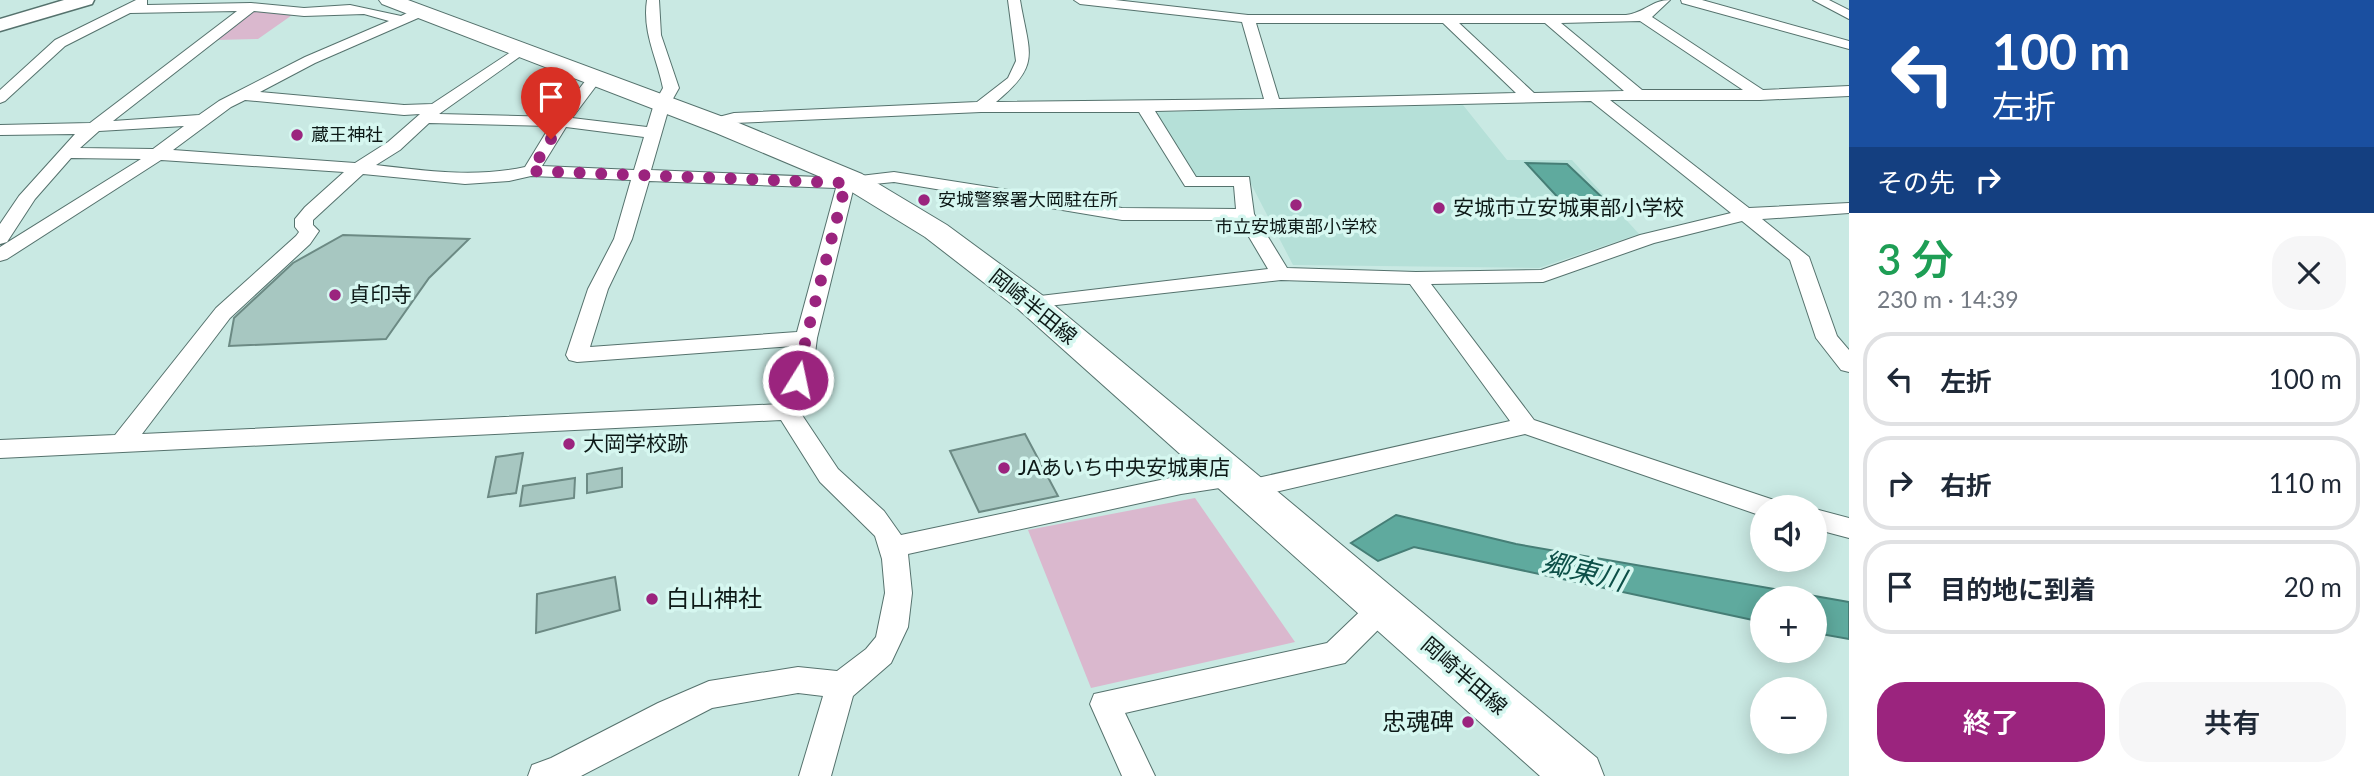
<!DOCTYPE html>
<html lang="ja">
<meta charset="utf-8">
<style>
body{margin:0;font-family:Lato,"Noto Sans JP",sans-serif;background:#f6f6f7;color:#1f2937;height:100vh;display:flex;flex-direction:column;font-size:26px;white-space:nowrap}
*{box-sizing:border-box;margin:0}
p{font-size:23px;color:#747a83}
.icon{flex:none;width:38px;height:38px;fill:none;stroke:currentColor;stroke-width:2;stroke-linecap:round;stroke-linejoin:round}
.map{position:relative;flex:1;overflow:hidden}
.sheet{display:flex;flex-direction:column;background:#fff;width:525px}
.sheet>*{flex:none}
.top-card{background:#1a4fa0;color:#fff;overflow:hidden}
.controls{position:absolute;left:1750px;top:495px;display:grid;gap:14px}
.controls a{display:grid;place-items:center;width:77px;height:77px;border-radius:50%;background:#fff;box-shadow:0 4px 18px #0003;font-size:35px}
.pin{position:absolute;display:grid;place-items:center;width:60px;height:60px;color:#fff;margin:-72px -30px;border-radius:50% 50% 50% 0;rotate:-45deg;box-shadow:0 0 7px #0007}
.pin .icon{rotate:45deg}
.me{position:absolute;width:77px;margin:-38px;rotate:10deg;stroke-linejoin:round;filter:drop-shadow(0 0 5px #0008)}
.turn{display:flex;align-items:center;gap:24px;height:147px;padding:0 28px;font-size:32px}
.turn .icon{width:91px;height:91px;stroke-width:2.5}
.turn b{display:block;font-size:49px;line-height:60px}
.then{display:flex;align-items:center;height:66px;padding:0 28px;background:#0003;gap:14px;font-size:26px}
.round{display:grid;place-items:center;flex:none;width:74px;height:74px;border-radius:28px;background:#f6f6f7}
.summary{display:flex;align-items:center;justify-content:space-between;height:119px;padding:0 28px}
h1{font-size:42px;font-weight:600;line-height:52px;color:#1e9e55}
.action{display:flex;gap:14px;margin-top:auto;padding:14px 28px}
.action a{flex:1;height:80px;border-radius:28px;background:#9b247e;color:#fff;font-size:28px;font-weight:600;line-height:80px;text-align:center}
.action a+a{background:#f6f6f7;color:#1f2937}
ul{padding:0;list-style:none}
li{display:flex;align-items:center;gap:21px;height:94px;margin:0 14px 10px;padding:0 14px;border:4px solid #e0e1e3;border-radius:28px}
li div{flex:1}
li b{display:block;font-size:26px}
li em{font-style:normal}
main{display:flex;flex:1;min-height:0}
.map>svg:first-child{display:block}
</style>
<main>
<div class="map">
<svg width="1849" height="776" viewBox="0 0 1849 776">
<rect width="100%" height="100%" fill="#c9e9e3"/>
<path fill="#b5e0d8" d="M 1463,105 L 1507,160 L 1572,160 L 1639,234 L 1539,268 L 1293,265 L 1248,178 L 1198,182 L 1155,115 L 1159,112 Z"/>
<path fill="#dab8ce" d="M 252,10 L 295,13 L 258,39 L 215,40 Z
M 1195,498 L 1295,642 L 1091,688 L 1028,530 Z"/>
<path fill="#5faa9e" stroke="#467e76" stroke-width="2" d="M 1526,163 L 1567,164 L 1609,204 L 1563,203 Z
M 1396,515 L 1516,544 L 1849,602 L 1849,639 L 1815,633 L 1815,598 L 1762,598 L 1762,622 L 1414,547 L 1378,561 L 1351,543 Z"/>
<path fill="#a7c7c1" stroke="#6c8a84" stroke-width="2" d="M 343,235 L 469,239 L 429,278 L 386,339 L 229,346 L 234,318 L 293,263 Z
M 1025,434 L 1058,496 L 979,512 L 950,451 Z
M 523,453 L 516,493 L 488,497 L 496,457 Z
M 622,468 L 622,487 L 587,493 L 587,474 Z
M 575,478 L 574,498 L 520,506 L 523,486 Z
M 615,577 L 620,610 L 536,633 L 537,594 Z"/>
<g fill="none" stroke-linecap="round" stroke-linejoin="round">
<g stroke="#55726d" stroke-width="2">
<path id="street" d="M 136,0 L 147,0 L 147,5 L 251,3 L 304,8 L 350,5 L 401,16 L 415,9 L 425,9 L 425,15 L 315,63 L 260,92 L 404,105 L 432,104 L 520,46 L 525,47 L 525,53 L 439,114 L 557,117 L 590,75 L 595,74 L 602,78 L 572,118 L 647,127 L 654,104 L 663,88 C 657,58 642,32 647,0 L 659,0 L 661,35 L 679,88 L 670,104 L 651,170 L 843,178 L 894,172 L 1122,208 L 1236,209 L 1234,186 L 1185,186 L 1139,112 L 981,112 L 734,123 L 713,128 L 705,123 L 707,120 L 734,113 L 977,102 L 1008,78 L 1016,61 L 1008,0 L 1020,0 C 1029,54 1042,64 996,102 L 1264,99 L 1242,22 L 1080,4 L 1074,0 L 1115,0 L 1248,15 L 1626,15 C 1644,13 1652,0 1670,0 L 1652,17 L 1763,90 L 1849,86 L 1849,96 L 1760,100 L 1610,100 L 1749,208 L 1849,203 L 1849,213 L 1762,219 L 1809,257 L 1837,336 L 1849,350 L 1849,372 L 1841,370 L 1816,338 L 1790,260 L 1742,221 L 1654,243 L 1543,282 L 1431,284 L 1534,420 L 1777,501 L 1781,508 L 1762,508 L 1762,516 L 1525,434 L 1249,498 L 1240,496 L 1236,489 L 1239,485 L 1181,494 L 908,554 L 912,593 L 908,627 L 891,663 L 853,696 L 831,776 L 799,776 L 823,696 L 798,693 L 712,708 L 581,776 L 528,776 L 532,765 L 551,758 L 658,703 L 709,681 L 798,667 L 837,671 L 866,649 L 876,637 L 885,593 L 882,559 L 875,536 L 820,482 L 781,420 L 0,458 L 0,440 L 115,435 L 216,308 L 296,236 L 299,232 L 295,227 L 295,219 L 305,207 L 344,172 L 161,160 L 7,259 L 0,261 L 0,247 L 141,159 L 71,158 L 35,199 L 7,242 L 0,244 L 0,224 L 19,196 L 75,134 L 0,135 L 0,125 L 90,123 L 237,11 L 130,13 L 65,46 L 5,101 L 0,103 L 0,90 L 55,40 ZM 254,11 L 304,16 L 364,14 L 389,21 L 305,57 L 219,101 L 199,115 L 113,121 ZM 1640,21 L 1743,90 L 1642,90 L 1561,23 ZM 1256,23 L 1443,23 L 1516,93 L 1279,99 ZM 1459,23 L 1545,23 L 1624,91 L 1534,93 ZM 245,100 L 404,115 L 420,114 L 388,142 L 355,163 L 173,150 L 231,107 ZM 1591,101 L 1731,213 L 1640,235 L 1541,270 L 1416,272 L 1287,268 L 1254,214 L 1249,177 L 1196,177 L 1155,111 ZM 429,123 L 550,126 L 525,167 C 475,178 426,171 376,165 L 400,150 ZM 184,126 L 153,149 L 80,148 L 99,131 ZM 566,127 L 644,137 L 634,170 L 542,166 ZM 363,174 L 465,184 L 509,181 L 531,176 L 631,180 L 614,239 L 588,289 L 566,355 L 569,360 L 577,362 L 794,346 L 786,399 L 781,404 L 142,434 L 230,318 L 310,244 L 319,231 L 313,225 L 313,220 ZM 649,181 L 836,188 L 797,332 L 590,347 L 608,289 L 632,239 ZM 894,182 L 1122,220 L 1239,220 L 1268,269 L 1023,298 L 1020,302 L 1023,306 L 1030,308 L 1281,280 L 1410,284 L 1510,421 L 1244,481 L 1246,477 L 1243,471 L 1234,468 L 1198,472 L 901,535 L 884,511 L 838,469 L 800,412 L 809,400 L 817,338 L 854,186 Z
M 1681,0 L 1702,0 L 1849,41 L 1849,49 L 1682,3 Z
M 1813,0 L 1829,0 L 1849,10 L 1849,19 Z
M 1815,509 L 1849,518 L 1849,538 L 1815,529 Z
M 1384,594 L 1394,598 L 1398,606 L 1394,614 L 1345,663 L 1125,713 L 1155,776 L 1122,776 L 1090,704 L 1094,694 L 1327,643 L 1374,598 Z"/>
</g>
<g stroke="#55726d" stroke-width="3">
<path id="secondary" d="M 64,0 L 94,0 L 92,4 L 0,31 L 0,19 Z"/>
</g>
<g stroke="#55726d" stroke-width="2">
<path id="primary" d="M 379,0 L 408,0 L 734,121 L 862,174 L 947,225 L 1042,295 L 1597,758 L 1604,776 L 1540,776 L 1018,309 L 925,237 L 842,186 L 716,133 L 382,4 Z"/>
</g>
<use href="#street" fill="#fff" fill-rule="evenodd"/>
<use href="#secondary" fill="#fff" fill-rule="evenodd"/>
<use href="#primary" fill="#fff" fill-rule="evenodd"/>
</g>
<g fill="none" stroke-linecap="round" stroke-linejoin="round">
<path stroke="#9b247e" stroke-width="12" stroke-dasharray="0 21.6" d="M 551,139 L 531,171 L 846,183 L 806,338 L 798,380"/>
</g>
<g fill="#9b247e" stroke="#d6f7f0" stroke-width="2.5">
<circle cx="297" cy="135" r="7"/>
<circle cx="924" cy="200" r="7"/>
<circle cx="1296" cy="205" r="7"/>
<circle cx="1439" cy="208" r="7"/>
<circle cx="335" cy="295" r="7"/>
<circle cx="569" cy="444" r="7"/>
<circle cx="1004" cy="468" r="7"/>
<circle cx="652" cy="599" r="7"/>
<circle cx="1468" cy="722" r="7"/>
</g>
<g text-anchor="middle" stroke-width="7" stroke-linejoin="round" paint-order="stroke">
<g font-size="18" fill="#0d1917" stroke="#d6f7f0" text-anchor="start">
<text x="311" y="141">蔵王神社</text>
<text x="938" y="206">安城警察署大岡駐在所</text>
<text x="1296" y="233" text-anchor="middle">市立安城東部小学校</text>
</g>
<g font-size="21" fill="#0d1917" stroke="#d6f7f0" text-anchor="start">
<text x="1453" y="215">安城市立安城東部小学校</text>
<text x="349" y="302">貞印寺</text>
<text x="583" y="451">大岡学校跡</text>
<text x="1018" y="475">JAあいち中央安城東店</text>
</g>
<g font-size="21" fill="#0d1917" stroke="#d6f7f0">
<text transform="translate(1033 307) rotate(39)" y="7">岡崎半田線</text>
<text transform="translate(1464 676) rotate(41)" y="7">岡崎半田線</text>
</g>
<g font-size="24" fill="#0d1917" stroke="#d6f7f0" text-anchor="start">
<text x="666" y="607">白山神社</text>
<text x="1454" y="730" text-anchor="end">忠魂碑</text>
</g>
<g font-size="28" font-style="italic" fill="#0d5048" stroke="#d6f7f0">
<text transform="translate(1584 571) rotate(14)" y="10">郷東川</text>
</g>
</g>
</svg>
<div class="controls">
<a><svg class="icon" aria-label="sound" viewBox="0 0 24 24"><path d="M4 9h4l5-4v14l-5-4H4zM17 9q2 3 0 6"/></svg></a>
<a>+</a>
<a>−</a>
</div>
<div class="pin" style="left:551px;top:139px;background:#d93025"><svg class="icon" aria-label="arrive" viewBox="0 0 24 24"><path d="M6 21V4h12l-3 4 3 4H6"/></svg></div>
<svg class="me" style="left:798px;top:380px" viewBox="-20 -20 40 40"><circle r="17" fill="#9b247e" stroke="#fff" stroke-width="3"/><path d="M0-11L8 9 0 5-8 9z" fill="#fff"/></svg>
</div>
<section class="sheet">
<div class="top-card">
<div class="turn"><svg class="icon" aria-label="left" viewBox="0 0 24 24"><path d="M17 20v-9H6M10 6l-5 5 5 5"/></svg><div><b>100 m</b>左折</div></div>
<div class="then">その先<svg class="icon" aria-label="right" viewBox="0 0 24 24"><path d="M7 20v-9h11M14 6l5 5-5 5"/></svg></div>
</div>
<div class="summary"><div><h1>3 分</h1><p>230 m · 14:39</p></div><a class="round"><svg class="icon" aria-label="close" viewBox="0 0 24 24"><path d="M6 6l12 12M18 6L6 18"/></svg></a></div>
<ul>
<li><svg class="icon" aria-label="left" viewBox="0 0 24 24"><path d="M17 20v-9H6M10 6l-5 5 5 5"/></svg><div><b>左折</b></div><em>100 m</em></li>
<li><svg class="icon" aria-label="right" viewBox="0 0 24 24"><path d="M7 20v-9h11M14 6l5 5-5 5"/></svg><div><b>右折</b></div><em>110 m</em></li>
<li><svg class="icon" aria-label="arrive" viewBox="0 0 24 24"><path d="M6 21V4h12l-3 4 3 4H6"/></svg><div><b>目的地に到着</b></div><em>20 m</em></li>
</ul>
<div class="action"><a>終了</a><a>共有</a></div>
</section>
</main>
